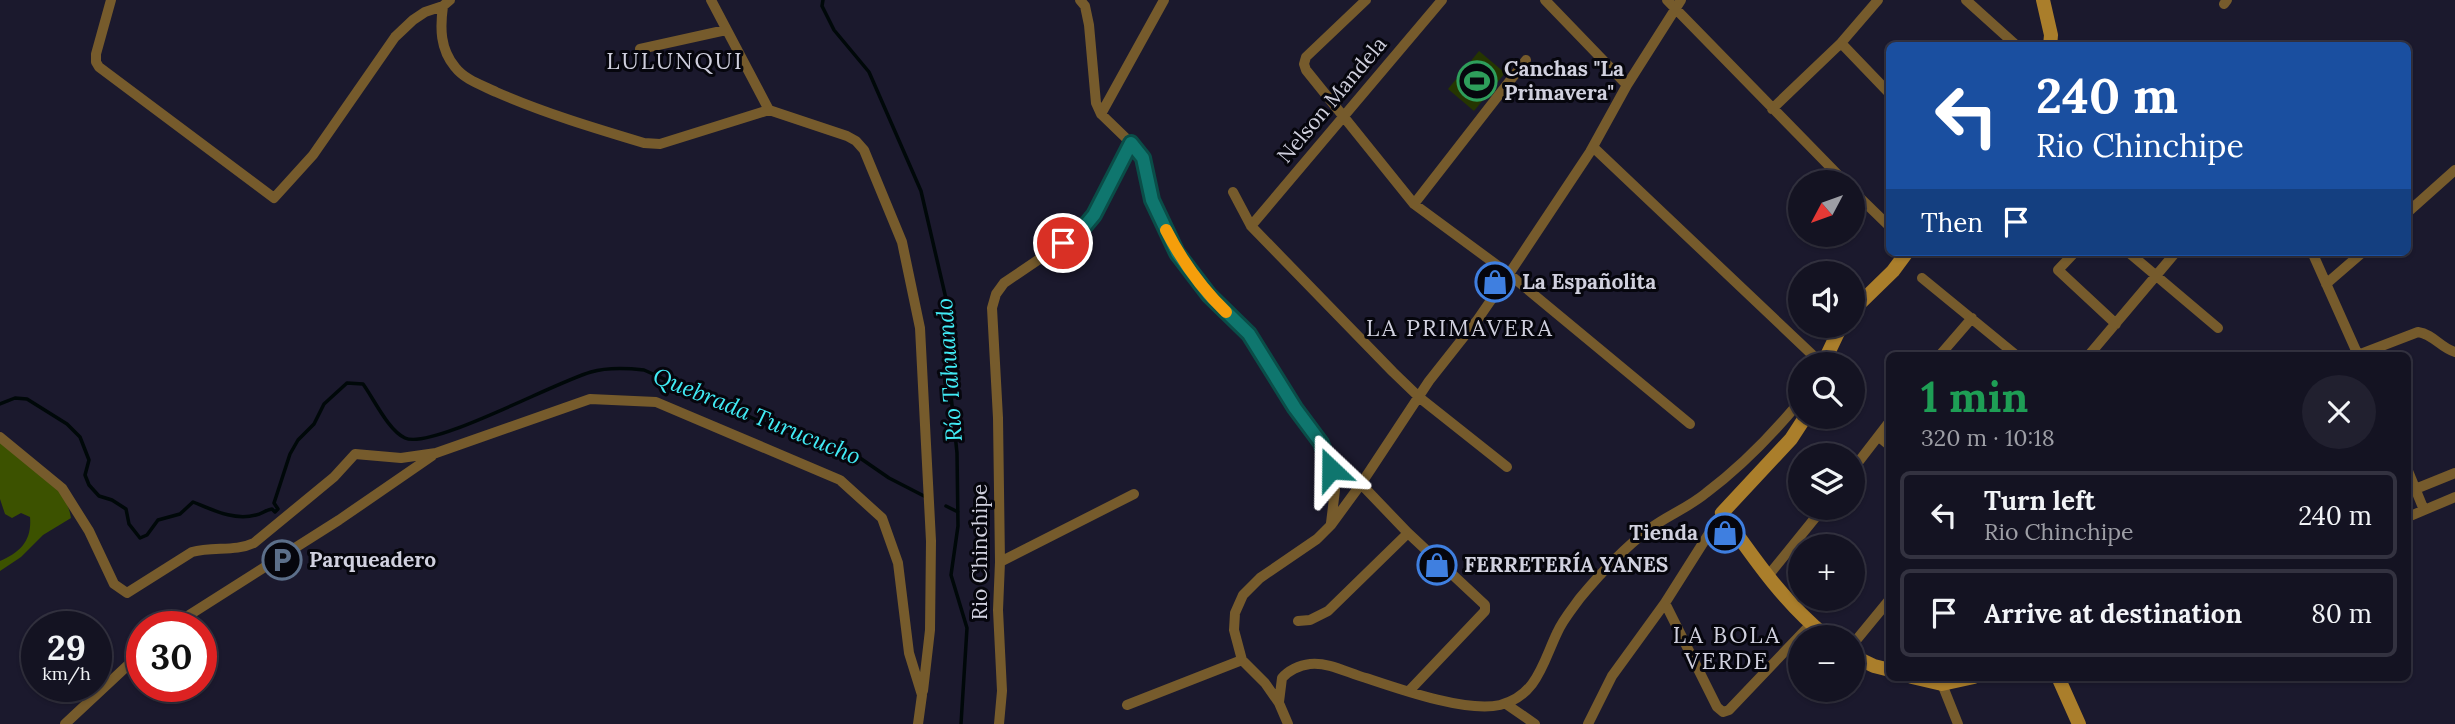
<!DOCTYPE html>
<meta charset="utf-8">
<style>
body{margin:0;font-family:Lora,serif;background:#21202f;color:#f1f3f6;height:100vh;display:flex;flex-direction:column;font-size:26px;white-space:nowrap}
*{box-sizing:border-box;margin:0}
p{font-size:23px;color:#9d9ea5}
.icon{flex:none;width:38px;height:38px;fill:none;stroke:currentColor;stroke-width:2;stroke-linecap:round;stroke-linejoin:round}
.map{position:relative;flex:1;overflow:hidden}
.sheet{position:absolute;left:1886px;top:352px;width:525px;height:329px;display:flex;flex-direction:column;background:#141322;border-radius:10px;box-shadow:0 2px 5px #0004,0 0 0 2px #333240}
.sheet>*{flex:none}
.guide{position:absolute;left:1886px;top:42px;width:525px;height:214px;border-radius:10px;box-shadow:0 2px 5px #0004,0 0 0 2px #333240;background:#1a4fa0;color:#fff;overflow:hidden}
.needle{width:46px;rotate:229deg}
.controls{position:absolute;left:1788px;top:170px;display:grid;gap:14px}
.controls a{display:grid;place-items:center;width:77px;height:77px;border-radius:50%;background:#141322;box-shadow:0 2px 5px #0004,0 0 0 2px #333240;font-size:35px}
.speed{position:absolute;left:21px;top:611px;display:flex;gap:14px;font-size:35px;font-weight:700;text-align:center}
.speed>*{display:grid;place-content:center;width:91px;height:91px;border-radius:50%;background:#141322;box-shadow:0 2px 5px #0004,0 0 0 2px #333240;line-height:1}
.speed small{font-size:18px;font-weight:400}
.speed .limit{border:10px solid #d22;background:#fff;color:#111}
.pin{position:absolute;display:grid;place-items:center;width:60px;height:60px;color:#fff;margin:-30px;border:4px solid #fff;border-radius:50%;box-shadow:0 2px 7px #0007}
.me{position:absolute;width:77px;margin:-38px;rotate:337deg;stroke-linejoin:round;filter:drop-shadow(0 0 5px #0008)}
.turn{display:flex;align-items:center;gap:24px;height:147px;padding:0 35px;font-size:32px}
.turn .icon{width:91px;height:91px;stroke-width:2.5}
.turn b{display:block;font-size:49px;line-height:60px}
.then{display:flex;align-items:center;height:66px;padding:0 35px;background:#0003;gap:14px;font-size:26px}
.round{display:grid;place-items:center;flex:none;width:74px;height:74px;border-radius:37px;background:#21202f}
.headline{display:flex;align-items:center;justify-content:space-between;height:119px;padding:0 35px}
h1{font-size:42px;font-weight:700;line-height:52px;color:#1e9e55}
ul{padding:0;list-style:none}
li{display:flex;align-items:center;gap:21px;height:88px;margin:0 14px 10px;padding:0 21px;border:4px solid #333240;border-radius:10px}
li div{flex:1}
li b{display:block;font-size:26px}
li em{font-style:normal}
.map>svg:first-child{display:block}
</style>
<div class="map">
<svg width="2455" height="724" viewBox="0 0 2455 724">
<rect width="100%" height="100%" fill="#1b192d"/>
<path fill="#253501" d="M 1479,51 L 1505,73 L 1474,111 L 1448,89 Z"/>
<path fill="#3c5200" d="M 0,440 C 26,461 66,483 71,518 L 43,535 L 21,557 L 0,571 L 0,561 C 21,552 32,540 30,517 L 21,513 L 12,518 L 5,514 L 0,499 Z"/>
<g fill="none" stroke-linecap="round" stroke-linejoin="round">
<path stroke="#000809" stroke-width="3.5" d="M 823,0 L 822,6 L 834,30 L 869,72 L 921,191 L 950,316 L 950,386 L 957,453 L 958,526 L 951,575 L 967,628 L 961,724
M 0,404 L 15,398 L 27,399 L 67,424 L 80,437 L 89,460 L 85,475 L 89,485 L 99,496 L 112,500 L 126,509 L 129,524 L 140,538 L 147,535 L 158,520 L 180,514 L 193,502 C 213,510 234,521 256,515 C 262,514 265,510 272,509 L 275,512 L 278,509 L 274,503 L 290,454 L 298,440 L 314,424 L 324,404 L 347,383 L 363,384 C 374,399 388,430 405,438 C 431,450 555,382 591,372 C 608,367 626,368 644,370 L 775,428 L 824,440 L 847,449 L 889,478 L 924,496
M 946,506 L 958,512"/>
<path stroke="#765b2c" stroke-width="10" d="M 111,0 L 96,54 L 96,62 L 99,67 L 274,198 L 313,155 L 395,37 L 413,20 L 425,12 L 443,6 L 450,0
M 711,0 L 769,110 L 847,136 L 856,141 L 864,150 L 902,242 L 920,328 L 931,541 L 930,630 L 923,691
M 1080,0 L 1085,6 L 1089,25 L 1096,103 L 1101,114 L 1131,143 L 1143,158 L 1152,200 L 1177,253 L 1209,295 L 1249,334 L 1273,370 L 1295,408 L 1321,443 L 1335,490 L 1331,523
M 1366,0 L 1306,57 L 1304,64 L 1306,70 L 1414,204 L 1509,274 L 1690,424
M 1545,0 L 1627,85
M 1667,0 L 1845,182
M 1966,0 L 2017,46
M 2224,4 L 2227,0
M 443,6 C 440,28 440,49 455,67 C 465,80 482,85 496,92 C 544,113 594,128 644,143 L 660,144 L 769,110
M 1841,43 L 1890,94
M 640,49 L 726,30
M 1772,109 L 1841,43 L 1878,0
M 1101,114 L 1164,0
M 1593,147 L 1822,364
M 1853,191 L 1890,227
M 1233,192 L 1251,226 L 1393,372 L 1420,398 L 1507,467
M 1414,204 L 1526,60
M 2408,212 L 2455,170
M 1251,226 L 1442,0
M 2075,252 L 2058,270 L 2116,324
M 2128,252 L 2218,328
M 2312,252 L 2358,355
M 1922,278 L 2016,355
M 2326,284 L 2363,252
M 1940,355 L 1972,318
M 2089,355 L 2176,252
M 2358,355 L 2418,332 C 2433,334 2441,348 2455,352
M 0,437 L 62,488 L 89,531 L 114,584 L 127,593 L 192,552 C 213,546 235,552 254,543 L 334,477 L 355,454 L 401,458 L 436,453 L 590,399 L 656,402 L 840,480 L 882,518 L 898,563 L 909,653 L 922,695 L 918,724
M 1879,437 L 1890,446
M 1853,469 L 1890,421
M 2408,471 L 2424,510
M 1361,484 L 1408,533 L 1485,605 L 1485,611 L 1409,691
M 2408,492 L 2455,473
M 2408,517 L 2455,497
M 1000,562 L 1134,494
M 1768,576 L 1823,508
M 1665,603 L 1717,707 L 1723,712 L 1729,710 L 1811,624
M 1298,621 L 1310,620 L 1328,611 L 1408,533
M 172,626 L 339,520 L 432,456
M 1853,644 L 1890,599
M 1942,684 L 1958,724
M 1279,702 L 1282,678 C 1288,671 1299,665 1310,664 C 1329,662 1348,673 1366,678 C 1399,689 1467,713 1500,705 C 1537,696 1543,662 1557,633 C 1562,621 1572,609 1580,598 C 1600,574 1623,549 1648,530 C 1666,516 1688,508 1706,493 C 1742,466 1772,435 1801,400
M 1506,704 L 1535,724
M 1127,705 L 1242,660
M 65,724 L 142,652
M 999,724 L 1002,691 L 998,610 L 1000,562 L 998,418 L 992,308 L 996,294 L 1004,283 L 1063,243 L 1085,227 L 1094,215 L 1131,143
M 1288,724 L 1279,703 L 1265,683 L 1242,660 L 1234,630 L 1235,613 L 1243,595 L 1260,578 L 1317,539 L 1331,525 L 1361,484 L 1429,381 L 1478,319 L 1509,274 L 1590,152 L 1627,85 L 1681,0
M 1588,724 L 1612,676 L 1665,603 L 1722,513"/>
<path stroke="#aa7e2b" stroke-width="14" d="M 2043,0 L 2051,35 L 2050,46
M 1853,310 L 1893,271 L 1907,252
M 1823,364 L 1841,326
M 1806,416 L 1791,439 L 1722,513 C 1753,557 1784,603 1827,637
M 1853,656 L 1874,666 L 1890,670
M 1912,677 L 1942,684 L 1974,677
M 2058,677 L 2079,724"/>
</g>
<g fill="none" stroke-linecap="round" stroke-linejoin="round">
<g stroke="#0a4d48" stroke-width="18">
<path id="route" d="M 1063,243 L 1084,227 L 1094,215 L 1131,143 L 1143,158 L 1152,200 L 1177,253 L 1209,295 L 1249,334 L 1295,408 L 1321,443 L 1331,469"/>
</g>
<use href="#route" stroke="#0f766e" stroke-width="12"/>
<path stroke="#f59e0b" stroke-width="12" d="M 1166,230 C 1182,261 1201,288 1226,312"/>
</g>
<defs>
<g id="stadium-ring" transform="scale(2.0125)"><circle r="9.5" fill="#06060d" stroke="#2e9e5b" stroke-width="1.5"/><path d="M0-5a6.5 5 0 1 0 0 10a6.5 5 0 1 0 0-10ZM-3.5-1.8h7v3.6h-7Z" fill="#2e9e5b"/></g>
<g id="shop-ring" transform="scale(2.0125)"><circle r="9.5" fill="#06060d" stroke="#3f7fe0" stroke-width="1.5"/><path d="M-5-2.5h2.3a2.7 3.5 0 0 1 5.4 0H5L5.5 6h-11ZM-1.5-2.5h3a1.5 2.3 0 0 0-3 0Z" fill="#3f7fe0"/></g>
<g id="parking-ring" transform="scale(2.0125)"><circle r="9.5" fill="#06060d" stroke="#5c6f8a" stroke-width="1.5"/><path d="M-3.5-5.5H1a3.5 3.5 0 0 1 0 7H-1V5.5H-3.5ZM-1-3.4V-.6H.8a1.4 1.4 0 0 0 0-2.8Z" fill="#5c6f8a"/></g>
</defs>
<g fill-rule="evenodd">
<use href="#stadium-ring" x="1477" y="81"/>
<use href="#shop-ring" x="1495" y="282"/>
<use href="#shop-ring" x="1725" y="533"/>
<use href="#parking-ring" x="282" y="560"/>
<use href="#shop-ring" x="1437" y="565"/>
</g>
<g text-anchor="middle" stroke-width="6" stroke-linejoin="round" paint-order="stroke">
<g font-size="21" font-weight="bold" fill="#d0d0de" stroke="#06060d" text-anchor="start">
<text x="1504" y="76">Canchas "La<tspan x="1504" dy="24">Primavera"</tspan></text>
<text x="1522" y="289">La Españolita</text>
<text x="1698" y="540" text-anchor="end">Tienda</text>
<text x="309" y="567">Parqueadero</text>
<text x="1464" y="572">FERRETERÍA YANES</text>
</g>
<g font-size="21" fill="#d0d0de" stroke="#06060d">
<text transform="translate(1332 100) rotate(-50)" y="7">Nelson Mandela</text>
<text transform="translate(980 552) rotate(-90)" y="7">Rio Chinchipe</text>
</g>
<g font-size="23" letter-spacing="2" fill="#d0d0de" stroke="#06060d">
<text x="675" y="69">LULUNQUI</text>
<text x="1460" y="336">LA PRIMAVERA</text>
<text x="1727" y="643">LA BOLA<tspan x="1727" dy="26">VERDE</tspan></text>
</g>
<g font-size="23" font-style="italic" fill="#41ebf5" stroke="#06060d">
<text transform="translate(949 370) rotate(-94)" y="8">Río Tahuando</text>
<text transform="translate(757 416) rotate(22)" y="8">Quebrada Turucucho</text>
</g>
</g>
</svg>
<div class="controls">
<a><svg class="needle" viewBox="-14 -14 28 28"><path d="M0-13l5 13h-10z" fill="#e53935"/><path d="M0 13l5-13h-10z" fill="#9d9ea5"/></svg></a>
<a><svg class="icon" aria-label="sound" viewBox="0 0 24 24"><path d="M4 9h4l5-4v14l-5-4H4zM17 9q2 3 0 6"/></svg></a>
<a><svg class="icon" aria-label="search" viewBox="0 0 24 24"><circle cx="10" cy="10" r="6"/><path d="M15 15l6 6"/></svg></a>
<a><svg class="icon" aria-label="layers" viewBox="0 0 24 24"><path d="M12 4l9 5-9 5-9-5zM3 14l9 5 9-5"/></svg></a>
<a>+</a>
<a>−</a>
</div>
<div class="speed"><div>29<small>km/h</small></div><div class="limit">30</div></div>
<div class="pin" style="left:1063px;top:243px;background:#d93025"><svg class="icon" aria-label="arrive" viewBox="0 0 24 24"><path d="M6 21V4h12l-3 4 3 4H6"/></svg></div>
<svg class="me" style="left:1331px;top:469px" viewBox="-20 -20 40 40"><path d="M0-17L14 15 0 8-14 15z" fill="#0f766e" stroke="#fff" stroke-width="4"/></svg>
<div class="guide">
<div class="turn"><svg class="icon" aria-label="left" viewBox="0 0 24 24"><path d="M17 20v-9H6M10 6l-5 5 5 5"/></svg><div><b>240 m</b>Rio Chinchipe</div></div>
<div class="then">Then<svg class="icon" aria-label="arrive" viewBox="0 0 24 24"><path d="M6 21V4h12l-3 4 3 4H6"/></svg></div>
</div>
<section class="sheet">
<div class="headline"><div><h1>1 min</h1><p>320 m · 10:18</p></div><a class="round"><svg class="icon" aria-label="close" viewBox="0 0 24 24"><path d="M6 6l12 12M18 6L6 18"/></svg></a></div>
<ul>
<li><svg class="icon" aria-label="left" viewBox="0 0 24 24"><path d="M17 20v-9H6M10 6l-5 5 5 5"/></svg><div><b>Turn left</b><p>Rio Chinchipe</p></div><em>240 m</em></li>
<li><svg class="icon" aria-label="arrive" viewBox="0 0 24 24"><path d="M6 21V4h12l-3 4 3 4H6"/></svg><div><b>Arrive at destination</b></div><em>80 m</em></li>
</ul>
</section>
</div>
